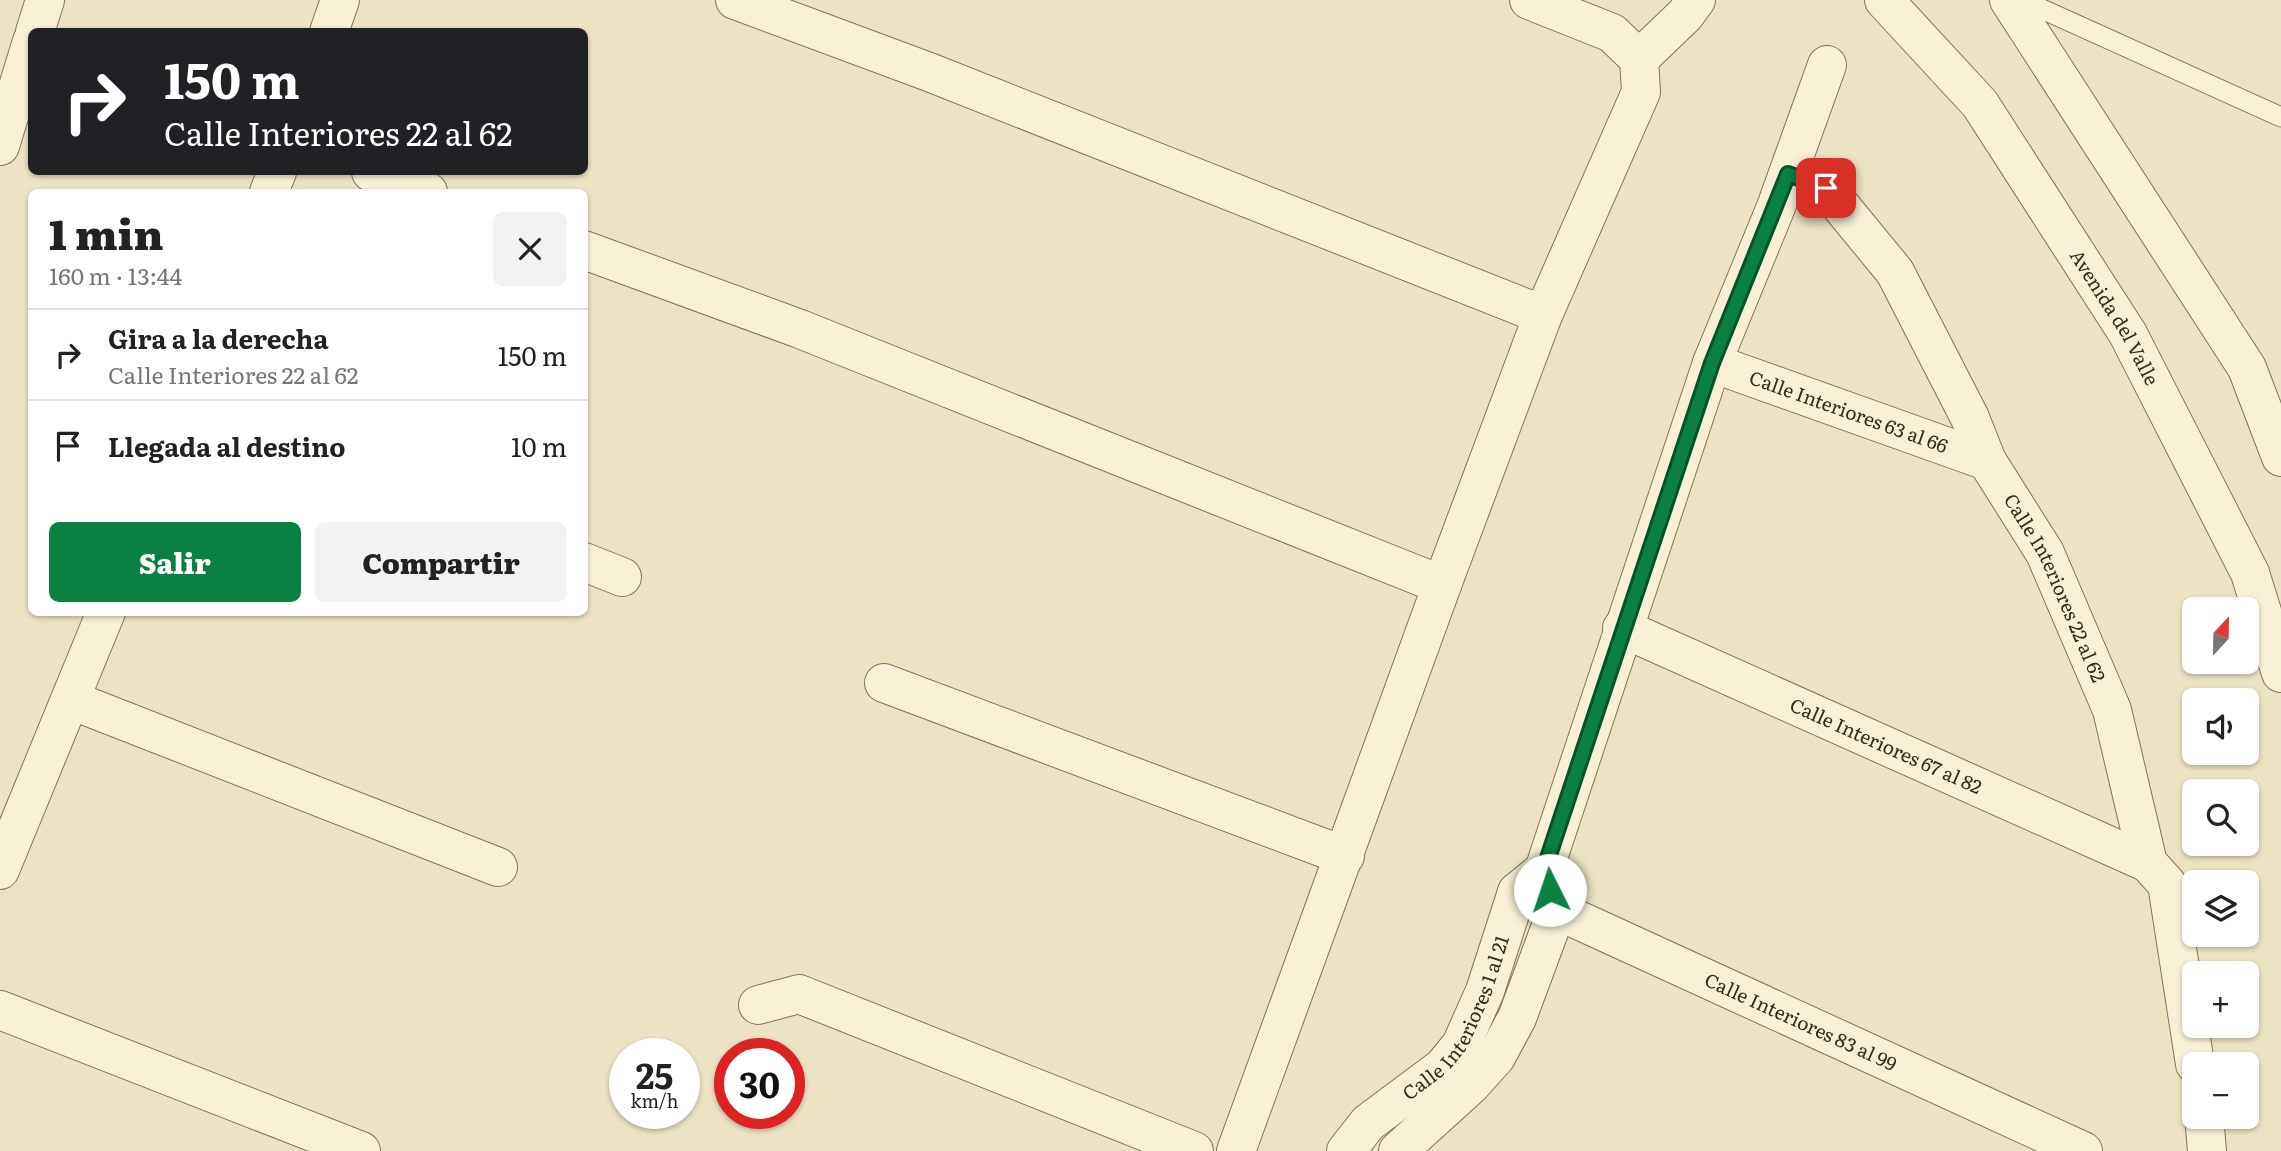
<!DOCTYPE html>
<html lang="es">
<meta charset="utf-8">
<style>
body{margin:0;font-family:Literata,serif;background:#f2f2f2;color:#222;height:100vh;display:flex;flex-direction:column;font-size:26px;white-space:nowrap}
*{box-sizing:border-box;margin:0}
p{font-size:23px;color:#767676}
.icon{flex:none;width:38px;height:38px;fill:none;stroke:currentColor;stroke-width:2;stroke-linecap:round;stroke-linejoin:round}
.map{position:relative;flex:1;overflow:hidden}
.drawer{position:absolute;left:28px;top:189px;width:560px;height:427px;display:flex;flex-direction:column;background:#fff;border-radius:10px;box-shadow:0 2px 5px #0004}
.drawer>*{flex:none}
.banner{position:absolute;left:28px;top:28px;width:560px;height:147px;border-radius:10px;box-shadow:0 2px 5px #0004;background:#202124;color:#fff;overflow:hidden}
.needle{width:46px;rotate:22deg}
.fabs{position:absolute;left:2182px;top:597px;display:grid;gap:14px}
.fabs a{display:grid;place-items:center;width:77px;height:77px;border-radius:10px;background:#fff;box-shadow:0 2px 5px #0004;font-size:35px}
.speed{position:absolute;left:609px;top:1038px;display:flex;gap:14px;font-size:35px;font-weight:700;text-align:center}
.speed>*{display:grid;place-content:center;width:91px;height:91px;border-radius:50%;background:#fff;box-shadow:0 2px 5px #0004;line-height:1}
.speed small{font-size:18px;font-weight:400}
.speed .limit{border:10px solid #d22;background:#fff;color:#111}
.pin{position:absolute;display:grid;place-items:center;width:60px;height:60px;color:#fff;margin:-30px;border-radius:14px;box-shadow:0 4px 10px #0006}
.me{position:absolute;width:77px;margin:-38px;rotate:356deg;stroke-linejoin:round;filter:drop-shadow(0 0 5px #0008)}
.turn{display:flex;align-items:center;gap:24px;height:147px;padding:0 21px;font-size:32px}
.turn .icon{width:91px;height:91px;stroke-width:2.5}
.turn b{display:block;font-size:49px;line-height:60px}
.round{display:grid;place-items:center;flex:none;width:74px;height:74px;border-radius:10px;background:#f2f2f2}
.headline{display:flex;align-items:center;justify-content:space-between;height:119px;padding:0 21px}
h1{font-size:42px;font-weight:800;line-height:52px}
.cta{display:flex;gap:14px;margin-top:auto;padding:14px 21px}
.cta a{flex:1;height:80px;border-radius:10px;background:#0b8043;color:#fff;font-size:28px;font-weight:800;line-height:80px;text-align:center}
.cta a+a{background:#f2f2f2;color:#222}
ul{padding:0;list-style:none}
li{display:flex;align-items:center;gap:21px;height:91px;padding:0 21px;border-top:2px solid #e0e0e0}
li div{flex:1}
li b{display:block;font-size:26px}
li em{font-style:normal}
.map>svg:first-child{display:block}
</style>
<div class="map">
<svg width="2281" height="1151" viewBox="0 0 2281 1151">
<rect width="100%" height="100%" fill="#ece2c4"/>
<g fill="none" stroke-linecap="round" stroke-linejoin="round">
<g stroke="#85735b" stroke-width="21">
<path id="service" d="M 2022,0 L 2281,117"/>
</g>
<g stroke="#85735b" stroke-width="40">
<g id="minor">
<path d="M 735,0 L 929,72 L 1543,315"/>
<path d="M 35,32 L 45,0"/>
<path d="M 329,32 L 340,0"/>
<path d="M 1639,59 L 1685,15 L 1696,0"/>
<path d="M 0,146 L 32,41"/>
<path d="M 371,172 L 428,192"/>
<path id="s1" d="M 1788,174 L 1826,188 L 1895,272 L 1970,418 L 1987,461 L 2045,553 L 2112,710 L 2148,863 L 2167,884 L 2195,1064"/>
<path d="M 269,192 L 277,172"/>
<path d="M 584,250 L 800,329 L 1442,585"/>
<path id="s2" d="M 1712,363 L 1987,461"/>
<path d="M 584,562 L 622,577"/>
<path id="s3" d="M 1622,628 L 2148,863"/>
<path d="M 884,683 L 1345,856"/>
<path d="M 71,700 L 498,867"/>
<path d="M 0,870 L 106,612"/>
<path id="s4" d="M 1517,892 L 2083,1151"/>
<path d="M 758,1005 L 799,994 L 1194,1151"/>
<path d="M 0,1010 L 361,1151"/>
<path d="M 2204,1116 L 2207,1151"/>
<path d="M 1236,1151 L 1442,585 L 1543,315 L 1641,92 L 1639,59 L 1612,33 L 1529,0"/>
<path id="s5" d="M 1346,1151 L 1368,1123 L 1443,1067 L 1461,1045 L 1485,991 L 1517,892 L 1544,870 L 1712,363 L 1776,207 L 1827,65"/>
<path d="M 1398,1151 L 1470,1086 L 1496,1057 L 1517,1018 L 1557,910 L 1549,885"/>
</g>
</g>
<g stroke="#85735b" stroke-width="40">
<g id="tertiary">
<path id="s6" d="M 1884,0 L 1980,104 L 2128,334 L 2250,573 L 2281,673"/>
<path d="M 2009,0 L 2247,368 L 2281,457"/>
</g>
</g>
<use href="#service" stroke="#f7efd6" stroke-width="19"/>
<use href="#minor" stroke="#f7efd6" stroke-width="38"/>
<use href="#tertiary" stroke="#f7efd6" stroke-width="38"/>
</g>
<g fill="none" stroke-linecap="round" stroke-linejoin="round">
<g stroke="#07532c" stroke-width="18">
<path id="route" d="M 1550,890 L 1544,870 L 1712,363 L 1788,174 L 1826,188"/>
</g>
<use href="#route" stroke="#0b8043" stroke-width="12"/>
</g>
<g text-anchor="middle" stroke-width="5" stroke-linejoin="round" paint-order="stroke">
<g font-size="19" fill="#362b1e" stroke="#f3ecd3">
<text dy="7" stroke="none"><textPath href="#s6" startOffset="394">Avenida del Valle</textPath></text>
<text dy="7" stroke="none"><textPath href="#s2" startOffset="145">Calle Interiores 63 al 66</textPath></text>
<text dy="7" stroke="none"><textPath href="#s1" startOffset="504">Calle Interiores 22 al 62</textPath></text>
<text dy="7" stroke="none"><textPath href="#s3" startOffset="289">Calle Interiores 67 al 82</textPath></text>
<text dy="7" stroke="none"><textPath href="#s5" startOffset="178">Calle Interiores 1 al 21</textPath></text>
<text dy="7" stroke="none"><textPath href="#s4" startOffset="312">Calle Interiores 83 al 99</textPath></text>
</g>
</g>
</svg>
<div class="fabs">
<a><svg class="needle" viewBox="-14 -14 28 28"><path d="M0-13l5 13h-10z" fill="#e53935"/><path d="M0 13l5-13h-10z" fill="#767676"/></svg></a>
<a><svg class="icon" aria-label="sound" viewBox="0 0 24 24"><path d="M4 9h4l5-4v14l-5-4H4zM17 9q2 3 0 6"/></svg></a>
<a><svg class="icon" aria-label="search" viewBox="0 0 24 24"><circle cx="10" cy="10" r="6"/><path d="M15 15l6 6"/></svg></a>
<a><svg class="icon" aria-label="layers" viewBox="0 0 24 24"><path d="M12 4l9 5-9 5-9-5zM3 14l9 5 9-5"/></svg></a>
<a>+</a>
<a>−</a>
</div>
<div class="speed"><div>25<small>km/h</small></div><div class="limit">30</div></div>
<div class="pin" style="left:1826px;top:188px;background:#d93025"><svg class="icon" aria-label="arrive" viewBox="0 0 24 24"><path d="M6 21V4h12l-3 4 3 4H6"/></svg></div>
<svg class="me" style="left:1550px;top:890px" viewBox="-20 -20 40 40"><circle r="19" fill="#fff"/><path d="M0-13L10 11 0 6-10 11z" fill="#0b8043"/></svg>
<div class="banner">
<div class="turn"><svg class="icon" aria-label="right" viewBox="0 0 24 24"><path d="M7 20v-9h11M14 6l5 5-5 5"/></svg><div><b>150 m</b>Calle Interiores 22 al 62</div></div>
</div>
<section class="drawer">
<div class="headline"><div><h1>1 min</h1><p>160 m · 13:44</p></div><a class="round"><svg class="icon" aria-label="close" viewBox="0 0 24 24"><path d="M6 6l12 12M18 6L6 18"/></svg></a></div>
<ul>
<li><svg class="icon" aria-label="right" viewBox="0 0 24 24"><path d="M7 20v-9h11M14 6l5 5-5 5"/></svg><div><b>Gira a la derecha</b><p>Calle Interiores 22 al 62</p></div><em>150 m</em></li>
<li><svg class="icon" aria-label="arrive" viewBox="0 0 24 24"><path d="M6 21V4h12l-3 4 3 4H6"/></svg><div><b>Llegada al destino</b></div><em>10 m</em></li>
</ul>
<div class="cta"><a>Salir</a><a>Compartir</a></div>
</section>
</div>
